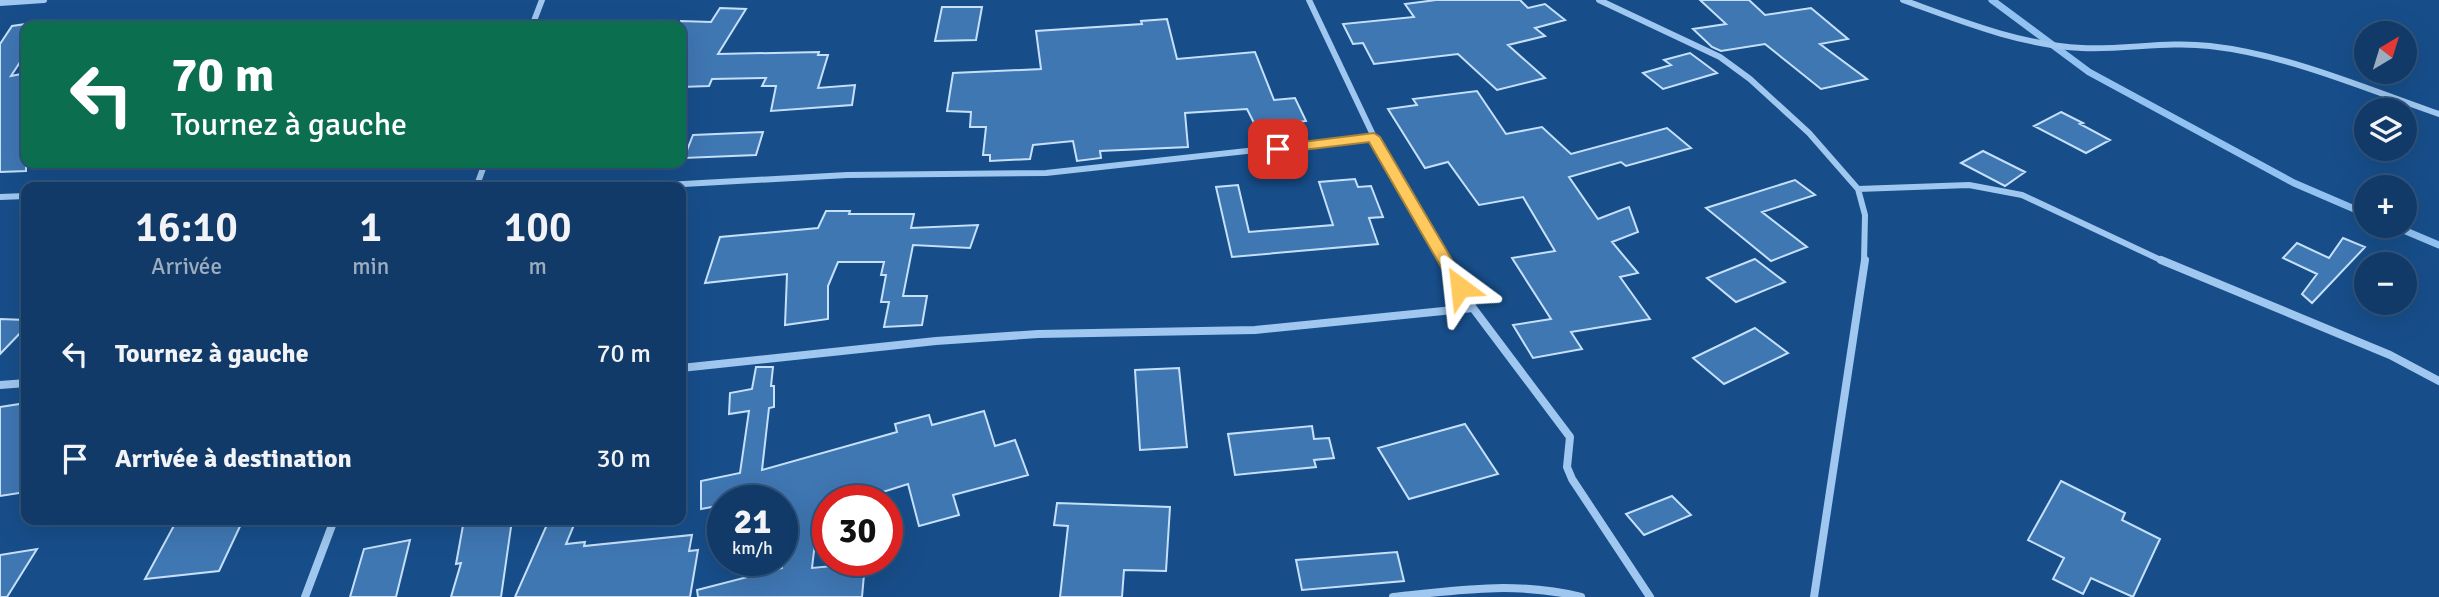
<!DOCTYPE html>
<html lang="fr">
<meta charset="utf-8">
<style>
body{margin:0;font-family:Signika,sans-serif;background:#1e4571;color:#f1f3f6;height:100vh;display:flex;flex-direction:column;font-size:26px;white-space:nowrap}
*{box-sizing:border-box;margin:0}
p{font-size:23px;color:#9cadc0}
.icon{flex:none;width:38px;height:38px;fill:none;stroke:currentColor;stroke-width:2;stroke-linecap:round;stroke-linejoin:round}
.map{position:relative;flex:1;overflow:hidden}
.drawer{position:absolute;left:21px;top:182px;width:665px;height:343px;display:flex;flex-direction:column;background:#113a68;border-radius:14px;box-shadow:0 7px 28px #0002,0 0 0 2px #30547c}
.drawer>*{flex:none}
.hud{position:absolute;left:21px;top:21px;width:665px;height:147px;border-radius:14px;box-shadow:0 7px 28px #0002,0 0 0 2px #30547c;background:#0b6e4f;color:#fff;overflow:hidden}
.needle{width:46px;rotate:38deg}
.controls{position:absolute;left:2354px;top:21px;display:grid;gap:14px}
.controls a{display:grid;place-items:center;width:63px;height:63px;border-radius:50%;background:#113a68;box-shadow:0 7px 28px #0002,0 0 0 2px #30547c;font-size:35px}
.speed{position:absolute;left:707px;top:485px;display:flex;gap:14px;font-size:35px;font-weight:700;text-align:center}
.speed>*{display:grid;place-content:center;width:91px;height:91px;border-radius:50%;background:#113a68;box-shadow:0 7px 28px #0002,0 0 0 2px #30547c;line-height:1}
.speed small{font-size:18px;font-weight:400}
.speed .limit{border:10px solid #d22;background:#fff;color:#111}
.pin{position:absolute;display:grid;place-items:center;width:60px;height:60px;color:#fff;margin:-30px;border-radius:14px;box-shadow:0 4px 10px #0006}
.me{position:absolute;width:77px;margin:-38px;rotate:330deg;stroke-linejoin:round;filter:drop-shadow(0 0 5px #0008)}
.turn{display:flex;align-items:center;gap:24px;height:147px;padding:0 35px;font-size:32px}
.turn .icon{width:91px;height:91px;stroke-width:2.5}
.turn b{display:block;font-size:49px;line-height:60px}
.eta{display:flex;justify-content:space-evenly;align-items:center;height:119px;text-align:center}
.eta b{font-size:42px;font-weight:600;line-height:49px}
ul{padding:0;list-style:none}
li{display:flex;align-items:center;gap:21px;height:105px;padding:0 35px}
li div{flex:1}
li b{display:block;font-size:26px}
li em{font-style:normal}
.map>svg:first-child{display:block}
</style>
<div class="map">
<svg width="2439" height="597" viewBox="0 0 2439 597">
<rect width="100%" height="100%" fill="#174e8a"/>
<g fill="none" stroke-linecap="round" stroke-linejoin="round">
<path stroke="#92c2f1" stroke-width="7" d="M 1992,0 L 2089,72 L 2294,183 L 2366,214
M 2394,226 L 2439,245"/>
</g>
<path fill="#3f77b3" stroke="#c6e0fa" stroke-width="2" d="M 1436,0 L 1520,0 L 1528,8 L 1545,4 L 1565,20 L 1535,28 L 1545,36 L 1508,45 L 1545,78 L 1497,90 L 1458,54 L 1374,64 L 1363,43 L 1353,44 L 1343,24 L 1414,17 L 1405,4 Z
M 1700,0 L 1749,0 L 1765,15 L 1811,8 L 1848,39 L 1820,44 L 1867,79 L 1821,89 L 1765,44 L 1721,51 L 1712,47 L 1693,29 L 1726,24 Z
M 942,7 L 982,7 L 976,40 L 935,41 Z
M 720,8 L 746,9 L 718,54 L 819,52 L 818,55 L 828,55 L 818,88 L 855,85 L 852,105 L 771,111 L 776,86 L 762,86 L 766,78 L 712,79 L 709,86 L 681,87 L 681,21 L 711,22 Z
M 1167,19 L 1177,59 L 1255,52 L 1274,100 L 1295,98 L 1306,121 L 1278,125 L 1276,120 L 1254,123 L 1247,109 L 1185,113 L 1188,147 L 1100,151 L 1101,158 L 1077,161 L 1073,141 L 1033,145 L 1030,159 L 990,161 L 990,155 L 983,155 L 986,127 L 970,127 L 971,112 L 947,111 L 953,73 L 1041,69 L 1036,31 L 1142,24 L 1141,21 Z
M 47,21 L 44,26 L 26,26 L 26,53 L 11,76 L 26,73 L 26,171 L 0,172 L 0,44 L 12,26 Z
M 1690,53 L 1717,73 L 1663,89 L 1643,73 L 1671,65 L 1664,60 Z
M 1477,91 L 1506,134 L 1542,127 L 1571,154 L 1667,128 L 1691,148 L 1626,166 L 1621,162 L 1569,177 L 1598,219 L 1629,207 L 1638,232 L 1612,242 L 1638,273 L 1620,277 L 1650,319 L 1571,332 L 1582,349 L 1533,358 L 1513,325 L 1551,319 L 1512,258 L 1555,251 L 1523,197 L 1479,205 L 1448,162 L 1425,168 L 1388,109 L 1417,105 L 1413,99 Z
M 2061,112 L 2083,123 L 2080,124 L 2110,140 L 2086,153 L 2034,126 Z
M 763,132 L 756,155 L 684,158 L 693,135 Z
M 1983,151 L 2025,172 L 2005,186 L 1961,163 Z
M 1355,179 L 1358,187 L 1371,186 L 1383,217 L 1369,218 L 1378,244 L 1232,257 L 1216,187 L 1238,185 L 1249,232 L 1333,225 L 1319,182 Z
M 1795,180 L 1815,195 L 1762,212 L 1807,247 L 1771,261 L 1706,208 Z
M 826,211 L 850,211 L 849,214 L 914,214 L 911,228 L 978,225 L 970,248 L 913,245 L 903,296 L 927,296 L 922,325 L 884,327 L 889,302 L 881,302 L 886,275 L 881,275 L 884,262 L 838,262 L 828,286 L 828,319 L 785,325 L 787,274 L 705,283 L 720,237 L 818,228 Z
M 2343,238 L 2365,247 L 2312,303 L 2302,294 L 2317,274 L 2283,258 L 2297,243 L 2329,258 Z
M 1755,259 L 1785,282 L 1736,302 L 1707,278 Z
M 0,319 L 26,320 L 26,327 L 0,354 Z
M 1755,328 L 1788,353 L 1724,384 L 1693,358 Z
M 756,367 L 773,367 L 771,386 L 774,386 L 774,407 L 769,408 L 762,470 L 897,432 L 895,424 L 929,415 L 932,425 L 984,411 L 995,446 L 1015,440 L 1028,475 L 953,495 L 959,515 L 919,526 L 908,484 L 870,496 L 871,500 L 828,500 L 828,523 L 817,526 L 812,568 L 865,563 L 862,597 L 698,597 L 697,590 L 782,568 L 782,500 L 723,500 L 723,505 L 701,509 L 701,481 L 740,473 L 749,411 L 729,414 L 730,393 L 752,389 Z
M 1179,368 L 1187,447 L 1140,450 L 1135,370 Z
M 26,403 L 26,492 L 0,496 L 0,407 Z
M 1465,424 L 1498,474 L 1409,499 L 1378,448 Z
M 1312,426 L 1314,439 L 1329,438 L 1334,458 L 1314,460 L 1316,467 L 1235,475 L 1228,434 Z
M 2061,481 L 2125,513 L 2122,520 L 2160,539 L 2133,597 L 2091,578 L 2083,594 L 2053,579 L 2064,558 L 2028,540 Z
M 1672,496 L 1691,515 L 1644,535 L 1626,514 Z
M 1057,503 L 1170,507 L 1166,571 L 1124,570 L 1122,597 L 1060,597 L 1068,526 L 1054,525 Z
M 177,520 L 243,520 L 219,571 L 145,579 Z
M 464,520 L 512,520 L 501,597 L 451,597 L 461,563 L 456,564 Z
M 549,520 L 576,520 L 566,544 L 585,542 L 584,546 L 692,535 L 689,551 L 698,550 L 690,597 L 515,597 Z
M 410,540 L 396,597 L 350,597 L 364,549 Z
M 37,549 L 7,597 L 0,597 L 0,555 Z
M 1397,552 L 1404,581 L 1302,590 L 1296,560 Z"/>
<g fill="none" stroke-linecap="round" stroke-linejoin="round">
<path stroke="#a0c7ef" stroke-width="6" d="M 1309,0 L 1374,137 L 1446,262
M 1599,0 L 1720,57 L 1750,79 L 1809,133 L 1858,189 L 1865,215 L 1864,262
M 1903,0 C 1961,21 2020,45 2082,48 C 2125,50 2167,41 2210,46 C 2289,55 2364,88 2439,114
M 0,3 L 44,0
M 532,26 L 542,0
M 477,185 L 485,163
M 338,187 L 477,183 L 544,187
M 630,187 L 847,175 L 1046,173 L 1374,137
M 1858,189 L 1969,185 L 2022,195 L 2165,262
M 0,197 L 26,196"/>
<path stroke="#a0c7ef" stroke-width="8" d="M 1445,260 L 1473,308 L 1570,437 L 1567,467 L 1572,479 L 1650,597
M 2161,260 L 2390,355 L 2439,381
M 681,368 L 936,341 L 1038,334 L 1255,330 L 1473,308
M 0,385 L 26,383
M 305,597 L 334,520
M 1393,597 C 1457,590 1518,581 1581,597
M 1814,597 L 1865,260"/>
</g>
<path fill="#ffc95d" stroke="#a6833c" stroke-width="2" d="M 1374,133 L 1380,137 L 1468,287 L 1466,291 L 1455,291 L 1369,142 L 1278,153 L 1271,149 L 1278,145 Z"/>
</svg>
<div class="controls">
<a><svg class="needle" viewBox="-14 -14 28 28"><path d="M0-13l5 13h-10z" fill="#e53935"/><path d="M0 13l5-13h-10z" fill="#9cadc0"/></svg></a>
<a><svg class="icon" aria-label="layers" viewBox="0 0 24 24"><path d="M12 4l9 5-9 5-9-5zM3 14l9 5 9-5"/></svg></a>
<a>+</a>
<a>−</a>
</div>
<div class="speed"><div>21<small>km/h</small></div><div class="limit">30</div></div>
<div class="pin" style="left:1278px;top:149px;background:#d93025"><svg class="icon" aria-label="arrive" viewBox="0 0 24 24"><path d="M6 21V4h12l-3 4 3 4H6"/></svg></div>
<svg class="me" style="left:1460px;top:287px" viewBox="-20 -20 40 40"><path d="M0-17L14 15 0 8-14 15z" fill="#ffc95d" stroke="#fff" stroke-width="4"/></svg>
<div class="hud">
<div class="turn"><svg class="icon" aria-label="left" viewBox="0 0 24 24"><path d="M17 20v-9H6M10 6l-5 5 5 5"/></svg><div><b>70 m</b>Tournez à gauche</div></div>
</div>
<section class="drawer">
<div class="eta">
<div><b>16:10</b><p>Arrivée</p></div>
<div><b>1</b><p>min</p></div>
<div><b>100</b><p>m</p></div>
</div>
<ul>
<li><svg class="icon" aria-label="left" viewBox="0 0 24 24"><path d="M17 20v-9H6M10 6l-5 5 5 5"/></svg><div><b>Tournez à gauche</b></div><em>70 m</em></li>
<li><svg class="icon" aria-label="arrive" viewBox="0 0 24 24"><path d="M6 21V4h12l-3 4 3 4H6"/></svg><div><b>Arrivée à destination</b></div><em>30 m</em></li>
</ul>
</section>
</div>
